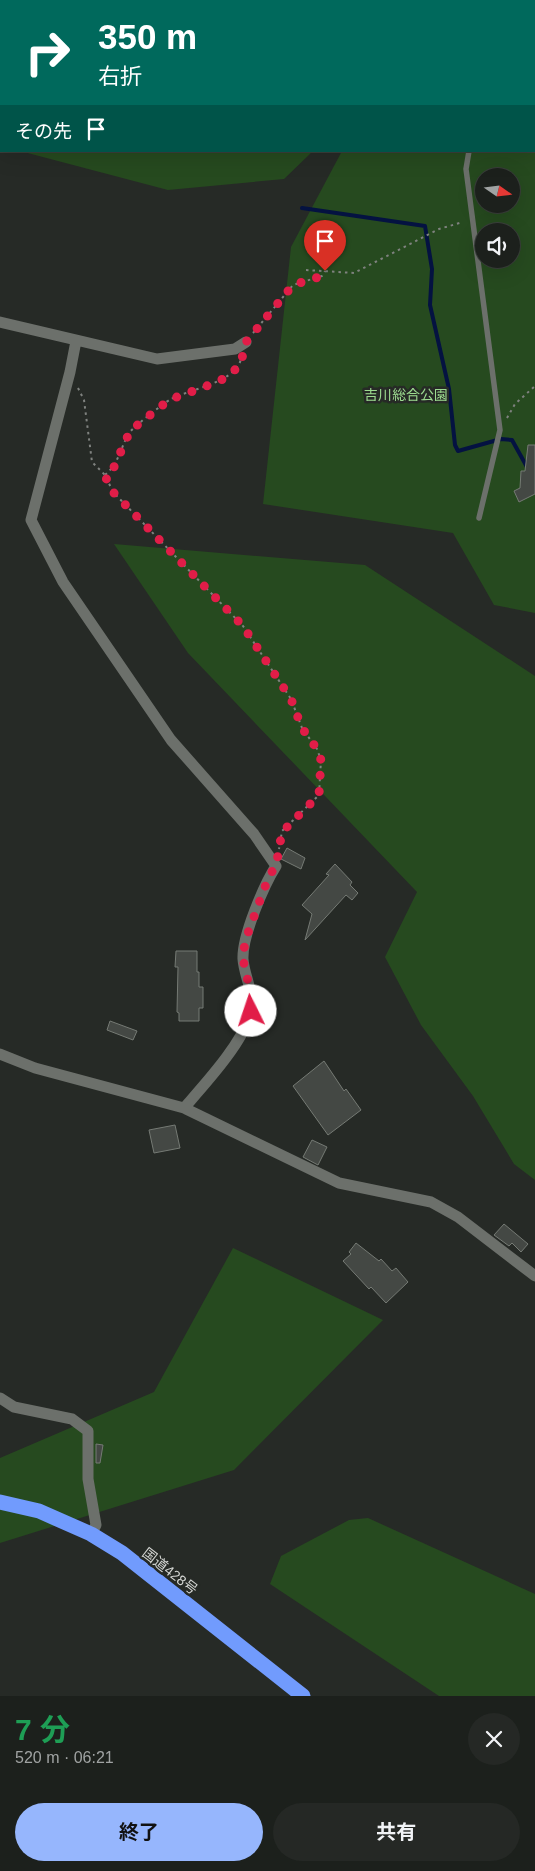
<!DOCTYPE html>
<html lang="ja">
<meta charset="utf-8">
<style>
body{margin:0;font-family:Arial,"Noto Sans JP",sans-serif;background:#252825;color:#f1f3f6;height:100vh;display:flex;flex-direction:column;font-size:19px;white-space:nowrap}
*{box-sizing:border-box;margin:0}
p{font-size:16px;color:#a0a3a3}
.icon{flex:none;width:28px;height:28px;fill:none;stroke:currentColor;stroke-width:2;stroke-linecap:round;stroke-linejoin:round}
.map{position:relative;height:1696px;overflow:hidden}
.details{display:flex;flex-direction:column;background:#1c201c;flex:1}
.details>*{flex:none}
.hud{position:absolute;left:0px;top:0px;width:535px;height:152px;box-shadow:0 5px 20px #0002,0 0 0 1px #3a3e3b;background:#00695c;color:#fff;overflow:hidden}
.needle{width:32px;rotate:104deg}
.controls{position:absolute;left:475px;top:168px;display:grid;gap:10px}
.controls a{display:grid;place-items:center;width:45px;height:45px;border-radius:50%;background:#1c201c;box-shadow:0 5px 20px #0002,0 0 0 1px #3a3e3b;font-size:25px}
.pin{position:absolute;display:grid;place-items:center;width:42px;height:42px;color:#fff;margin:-51px -21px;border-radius:50% 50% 50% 0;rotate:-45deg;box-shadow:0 0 5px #0007}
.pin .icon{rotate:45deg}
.me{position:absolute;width:55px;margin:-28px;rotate:356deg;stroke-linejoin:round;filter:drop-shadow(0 0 4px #0008)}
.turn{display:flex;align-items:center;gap:18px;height:105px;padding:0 15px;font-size:22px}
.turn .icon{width:65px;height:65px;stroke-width:2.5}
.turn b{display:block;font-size:35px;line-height:42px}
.then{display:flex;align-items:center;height:48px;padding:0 15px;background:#0003;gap:10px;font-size:19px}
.round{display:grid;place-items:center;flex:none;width:52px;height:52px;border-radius:26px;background:#252825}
.overview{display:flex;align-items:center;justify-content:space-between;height:85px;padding:0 15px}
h1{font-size:30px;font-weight:700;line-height:38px;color:#1e9e55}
.button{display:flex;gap:10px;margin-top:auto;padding:10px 15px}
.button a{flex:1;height:58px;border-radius:30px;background:#96b6fd;color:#111;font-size:20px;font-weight:700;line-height:58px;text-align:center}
.button a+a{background:#252825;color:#f1f3f6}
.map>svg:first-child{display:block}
</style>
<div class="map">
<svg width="535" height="1696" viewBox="0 0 535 1696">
<rect width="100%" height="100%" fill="#262a26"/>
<path fill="#264a1f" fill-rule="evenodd" d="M 140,0 L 357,0 L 359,1 L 136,1 Z
M 419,0 L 535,0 L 535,613 L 494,605 L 453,533 L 263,504 L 291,247 L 342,151 L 534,151 L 534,1 L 418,1 ZM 484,176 L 511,176 L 511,204 L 484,204 ZM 484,231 L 511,231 L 511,259 L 484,259 Z
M 0,7 L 1,8 L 1,146 L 0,146 Z
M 20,151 L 313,151 L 284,179 L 168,190 Z
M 114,544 L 365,565 L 535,676 L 535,1180 L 514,1164 L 473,1096 L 421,1025 L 385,957 L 417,892 L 188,653 Z
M 233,1248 L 383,1320 L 234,1470 L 0,1543 L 0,1458 L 154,1392 Z
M 368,1518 L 535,1594 L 535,1696 L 439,1696 L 270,1584 L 281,1556 L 349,1520 Z"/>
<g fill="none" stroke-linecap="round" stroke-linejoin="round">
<path stroke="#041241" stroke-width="4" d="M 302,208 L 425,226 L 432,269 L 430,305 L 449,389 L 455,445 L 458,451 L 501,439 L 512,440 L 527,467"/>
</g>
<path fill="#444844" stroke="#757a74" d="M 528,445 L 535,445 L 535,494 L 519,502 L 514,491 L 520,488 L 521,471 L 525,471 Z
M 287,848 L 305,858 L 301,869 L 281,859 Z
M 335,864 L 352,882 L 350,885 L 358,893 L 352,900 L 346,895 L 305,940 L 312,914 L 302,905 L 329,875 L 326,874 Z
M 176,951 L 197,951 L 197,972 L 199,972 L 199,987 L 203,987 L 203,1008 L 199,1008 L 199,1021 L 179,1021 L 179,1013 L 177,1012 L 178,967 L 175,967 Z
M 110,1021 L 137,1031 L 133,1040 L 107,1030 Z
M 324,1061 L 344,1091 L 346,1089 L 361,1110 L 328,1135 L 293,1086 Z
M 175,1125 L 180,1148 L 154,1153 L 149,1130 Z
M 312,1140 L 327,1147 L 318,1165 L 303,1157 Z
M 504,1224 L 528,1244 L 521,1252 L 512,1243 L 509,1246 L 494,1235 Z
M 356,1243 L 379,1261 L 381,1259 L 392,1271 L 396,1268 L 408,1282 L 386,1303 L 371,1287 L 369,1289 L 343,1261 L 351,1254 L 349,1252 Z
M 96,1444 L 103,1445 L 100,1463 L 96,1463 Z"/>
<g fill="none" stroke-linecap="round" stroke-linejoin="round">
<path stroke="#7f827f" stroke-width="2" stroke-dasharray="2.5 4" stroke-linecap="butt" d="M 306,270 L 354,273 L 439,229 L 463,222
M 253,333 L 293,285 L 322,276 L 325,271
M 78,388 L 84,400 L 92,462 L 105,475 L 113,492 L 243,626 L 291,699 L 302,728 L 317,749 L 321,760 L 319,795 L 282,831 L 279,849
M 507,418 L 515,404 L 535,386
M 105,475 C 119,463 120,449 129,433 C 133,427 164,403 171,399 C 190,389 235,383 241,359"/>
<path stroke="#6c706b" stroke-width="5.5" d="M 534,25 L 535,25
M 469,151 L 466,169 L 500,430 L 479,518"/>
<path stroke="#6c706b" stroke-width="11" d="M 0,322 L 157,359 L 235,349 L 246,342
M 76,341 L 70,372 L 31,520 L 63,582 L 171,740 L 254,834 L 276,866 C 264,885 242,936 243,959 C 244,976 255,994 251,1011 C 245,1041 204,1085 184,1108
M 0,1054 L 35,1068 L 184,1108 L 339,1183 L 431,1202 L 458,1217 L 535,1276
M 0,1398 L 14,1407 L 72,1419 L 88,1431 L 88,1479 L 96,1525 L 91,1534"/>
<path stroke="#719bfd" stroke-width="15" d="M 0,1502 L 39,1511 L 91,1534 L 122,1553 L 303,1696"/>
</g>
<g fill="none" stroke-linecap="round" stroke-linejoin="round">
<path stroke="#e11d48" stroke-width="9" stroke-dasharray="0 16.2" d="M 251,1011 L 252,1000 L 243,959 L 245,941 L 269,876 L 276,866 L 282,832 L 319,795 L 321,760 L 317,749 L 302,728 L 291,699 L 243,626 L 113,492 L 105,476 L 114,467 L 130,431 L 169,400 L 220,381 L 240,366 L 246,342 L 293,285 L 322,276 L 325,271"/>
</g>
<g text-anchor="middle" stroke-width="5" stroke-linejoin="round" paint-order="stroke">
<g font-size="14" fill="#9ddc90" stroke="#262a26">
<text x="406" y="400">吉川総合公園</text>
</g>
<g font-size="14" fill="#d3d5d2" stroke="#262a26">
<text transform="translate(170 1571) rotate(38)" y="5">国道428号</text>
</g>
</g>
</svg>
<div class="controls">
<a><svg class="needle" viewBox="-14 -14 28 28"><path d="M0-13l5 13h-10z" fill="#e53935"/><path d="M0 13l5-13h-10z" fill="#a0a3a3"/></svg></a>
<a><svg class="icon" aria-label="sound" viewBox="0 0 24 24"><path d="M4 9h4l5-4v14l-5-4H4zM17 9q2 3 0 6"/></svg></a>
</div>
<div class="pin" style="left:325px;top:271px;background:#d93025"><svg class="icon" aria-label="arrive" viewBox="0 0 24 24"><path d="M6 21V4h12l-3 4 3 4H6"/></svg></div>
<svg class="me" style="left:251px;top:1011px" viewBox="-20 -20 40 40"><circle r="19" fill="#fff"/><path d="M0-13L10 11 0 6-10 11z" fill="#e11d48"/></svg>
<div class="hud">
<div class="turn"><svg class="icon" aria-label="right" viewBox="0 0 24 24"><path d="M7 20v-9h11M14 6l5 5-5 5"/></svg><div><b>350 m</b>右折</div></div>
<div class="then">その先<svg class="icon" aria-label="arrive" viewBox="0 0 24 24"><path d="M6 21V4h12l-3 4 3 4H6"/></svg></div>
</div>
</div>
<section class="details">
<div class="overview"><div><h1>7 分</h1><p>520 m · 06:21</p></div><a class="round"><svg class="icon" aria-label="close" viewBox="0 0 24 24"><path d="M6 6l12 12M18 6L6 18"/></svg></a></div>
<div class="button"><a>終了</a><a>共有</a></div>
</section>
